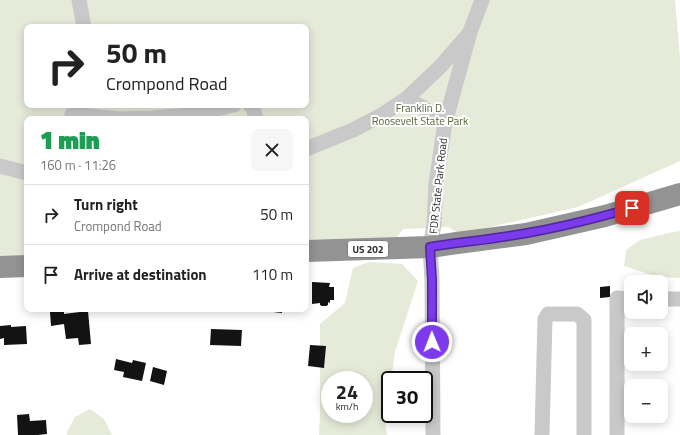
<!DOCTYPE html>
<meta charset="utf-8">
<style>
body{margin:0;font-family:"Titillium Web",sans-serif;background:#f6f6f6;color:#222;height:100vh;display:flex;flex-direction:column;font-size:15px;white-space:nowrap}
*{box-sizing:border-box;margin:0}
p{font-size:13px;color:#767676}
.icon{flex:none;width:22px;height:22px;fill:none;stroke:currentColor;stroke-width:2;stroke-linecap:round;stroke-linejoin:round}
.map{position:relative;flex:1;overflow:hidden}
.drawer{position:absolute;left:24px;top:116px;width:285px;height:196px;display:flex;flex-direction:column;background:#fff;border-radius:8px;box-shadow:0 2px 10px #0003}
.drawer>*{flex:none}
.top-card{position:absolute;left:24px;top:24px;width:285px;height:84px;border-radius:8px;box-shadow:0 2px 10px #0003;background:#fff;color:#222;overflow:hidden}
.buttons{position:absolute;left:624px;top:275px;display:grid;gap:8px}
.buttons a{display:grid;place-items:center;width:44px;height:44px;border-radius:8px;background:#fff;box-shadow:0 2px 10px #0003;font-size:20px}
.speed{position:absolute;left:321px;top:371px;display:flex;gap:8px;font-size:20px;font-weight:700;text-align:center}
.speed>*{display:grid;place-content:center;width:52px;height:52px;border-radius:50%;background:#fff;box-shadow:0 2px 10px #0003;line-height:1}
.speed small{font-size:10px;font-weight:400}
.speed .limit{border:2px solid #111;border-radius:6px;background:#fff;color:#111}
.pin{position:absolute;display:grid;place-items:center;width:34px;height:34px;color:#fff;margin:-17px;border-radius:8px;box-shadow:0 2px 6px #0006}
.me{position:absolute;width:44px;margin:-22px;rotate:359deg;stroke-linejoin:round;filter:drop-shadow(0 0 3px #0008)}
.turn{display:flex;align-items:center;gap:14px;height:84px;padding:0 16px;font-size:18px}
.turn .icon{width:52px;height:52px;stroke-width:2.5}
.turn b{display:block;font-size:28px;line-height:34px}
.round{display:grid;place-items:center;flex:none;width:42px;height:42px;border-radius:8px;background:#f6f6f6}
.headline{display:flex;align-items:center;justify-content:space-between;height:68px;padding:0 16px}
h1{font-size:24px;font-weight:800;line-height:30px;color:#1e9e55}
ul{padding:0;list-style:none}
li{display:flex;align-items:center;gap:12px;height:60px;padding:0 16px;border-top:1px solid #e0e0e0}
li div{flex:1}
li b{display:block;font-size:15px}
li em{font-style:normal}
.map>svg:first-child{display:block}
</style>
<div class="map">
<svg width="680" height="435" viewBox="0 0 680 435">
<rect width="100%" height="100%" fill="#fff"/>
<path fill="#e5ead9" fill-rule="evenodd" d="M 0,0 L 675,0 L 680,58 L 680,161 L 578,207 L 460,234 L 448,227 L 403,229 L 397,237 L 306,242 L 306,119 L 27,119 L 27,256 L 0,258 ZM 27,27 L 306,27 L 306,105 L 27,105 Z
M 680,231 L 680,278 L 658,277 L 624,266 L 626,250 L 640,240 L 673,232 Z
M 369,262 L 402,264 L 418,281 L 395,352 L 391,380 L 390,380 L 390,387 L 385,421 L 387,435 L 319,435 L 320,413 L 320,324 L 345,303 L 353,268 ZM 330,380 L 364,380 L 364,414 L 330,414 Z
M 90,409 L 104,419 L 112,435 L 67,435 L 67,432 L 75,417 Z"/>
<path fill="#131313" d="M 312,282 L 330,283 L 329,287 L 334,287 L 334,300 L 330,300 L 330,303 L 328,302 L 328,305 L 326,306 L 322,306 L 320,305 L 320,303 L 312,304 Z
M 610,286 L 610,297 L 600,298 L 600,287 Z
M 273,309 L 282,309 L 282,313 L 273,312 Z
M 64,311 L 64,314 L 88,311 L 91,344 L 79,345 L 78,338 L 66,339 L 64,324 L 51,326 L 50,312 Z
M 11,325 L 11,327 L 26,326 L 27,344 L 4,345 L 4,338 L 0,339 L 0,326 Z
M 211,329 L 242,330 L 241,346 L 210,345 Z
M 310,345 L 326,346 L 324,368 L 308,366 Z
M 116,359 L 132,363 L 133,360 L 146,363 L 142,381 L 123,377 L 124,372 L 114,370 Z
M 153,367 L 167,371 L 164,385 L 150,381 Z
M 29,414 L 30,421 L 46,420 L 47,434 L 38,435 L 18,435 L 17,415 Z"/>
<g fill="none" stroke-linecap="round" stroke-linejoin="round">
<path stroke="#c9c9c9" stroke-width="15" d="M 79,0 L 84,27
M 406,99 L 422,107 L 445,123
M 250,105 L 253,108 L 256,119
M 72,114 L 118,119 L 153,118 L 189,115 L 234,105
M 306,149 L 353,130 L 380,116 L 406,99 L 440,67 L 467,36
M 0,166 L 27,173
M 661,299 L 680,299
M 433,435 L 432,280 L 430,247 L 434,225 L 436,183 L 445,123 L 470,32 L 482,0
M 542,435 L 545,319 L 548,314 L 577,314 L 584,320 L 584,435
M 617,435 L 617,298 L 631,299"/>
<path stroke="#939393" stroke-width="22" d="M 306,251 L 430,247 L 457,243 L 526,234 L 605,216 L 680,194
M 0,267 L 27,266"/>
</g>
<g fill="none" stroke-linecap="round" stroke-linejoin="round">
<g stroke="#51269a" stroke-width="10">
<path id="route" d="M 432,342 L 432,280 L 430,247 C 462,242 495,239 527,233 C 562,227 597,218 632,208"/>
</g>
<use href="#route" stroke="#7c3aed" stroke-width="7"/>
</g>
<g text-anchor="middle" stroke-width="4" stroke-linejoin="round" paint-order="stroke">
<rect fill="#fff" stroke="#6b6b6b" stroke-width="1" x="348" y="241" width="40" height="16" rx="3"/>
<g font-size="10" font-weight="bold" fill="#2c2c2c">
<text x="368" y="253">US 202</text>
</g>
<g font-size="11" fill="#57663b" stroke="#fff">
<text x="420" y="112">Franklin D.<tspan x="420" dy="13">Roosevelt State Park</tspan></text>
</g>
<g font-size="11" fill="#2c2c2c" stroke="#fff">
<text transform="translate(438 186) rotate(-84)" y="4">FDR State Park Road</text>
</g>
</g>
</svg>
<div class="buttons">
<a><svg class="icon" aria-label="sound" viewBox="0 0 24 24"><path d="M4 9h4l5-4v14l-5-4H4zM17 9q2 3 0 6"/></svg></a>
<a>+</a>
<a>−</a>
</div>
<div class="speed"><div>24<small>km/h</small></div><div class="limit">30</div></div>
<div class="pin" style="left:632px;top:208px;background:#d93025"><svg class="icon" aria-label="arrive" viewBox="0 0 24 24"><path d="M6 21V4h12l-3 4 3 4H6"/></svg></div>
<svg class="me" style="left:432px;top:342px" viewBox="-20 -20 40 40"><circle r="17" fill="#7c3aed" stroke="#fff" stroke-width="3"/><path d="M0-11L8 9 0 5-8 9z" fill="#fff"/></svg>
<div class="top-card">
<div class="turn"><svg class="icon" aria-label="right" viewBox="0 0 24 24"><path d="M7 20v-9h11M14 6l5 5-5 5"/></svg><div><b>50 m</b>Crompond Road</div></div>
</div>
<section class="drawer">
<div class="headline"><div><h1>1 min</h1><p>160 m · 11:26</p></div><a class="round"><svg class="icon" aria-label="close" viewBox="0 0 24 24"><path d="M6 6l12 12M18 6L6 18"/></svg></a></div>
<ul>
<li><svg class="icon" aria-label="right" viewBox="0 0 24 24"><path d="M7 20v-9h11M14 6l5 5-5 5"/></svg><div><b>Turn right</b><p>Crompond Road</p></div><em>50 m</em></li>
<li><svg class="icon" aria-label="arrive" viewBox="0 0 24 24"><path d="M6 21V4h12l-3 4 3 4H6"/></svg><div><b>Arrive at destination</b></div><em>110 m</em></li>
</ul>
</section>
</div>
